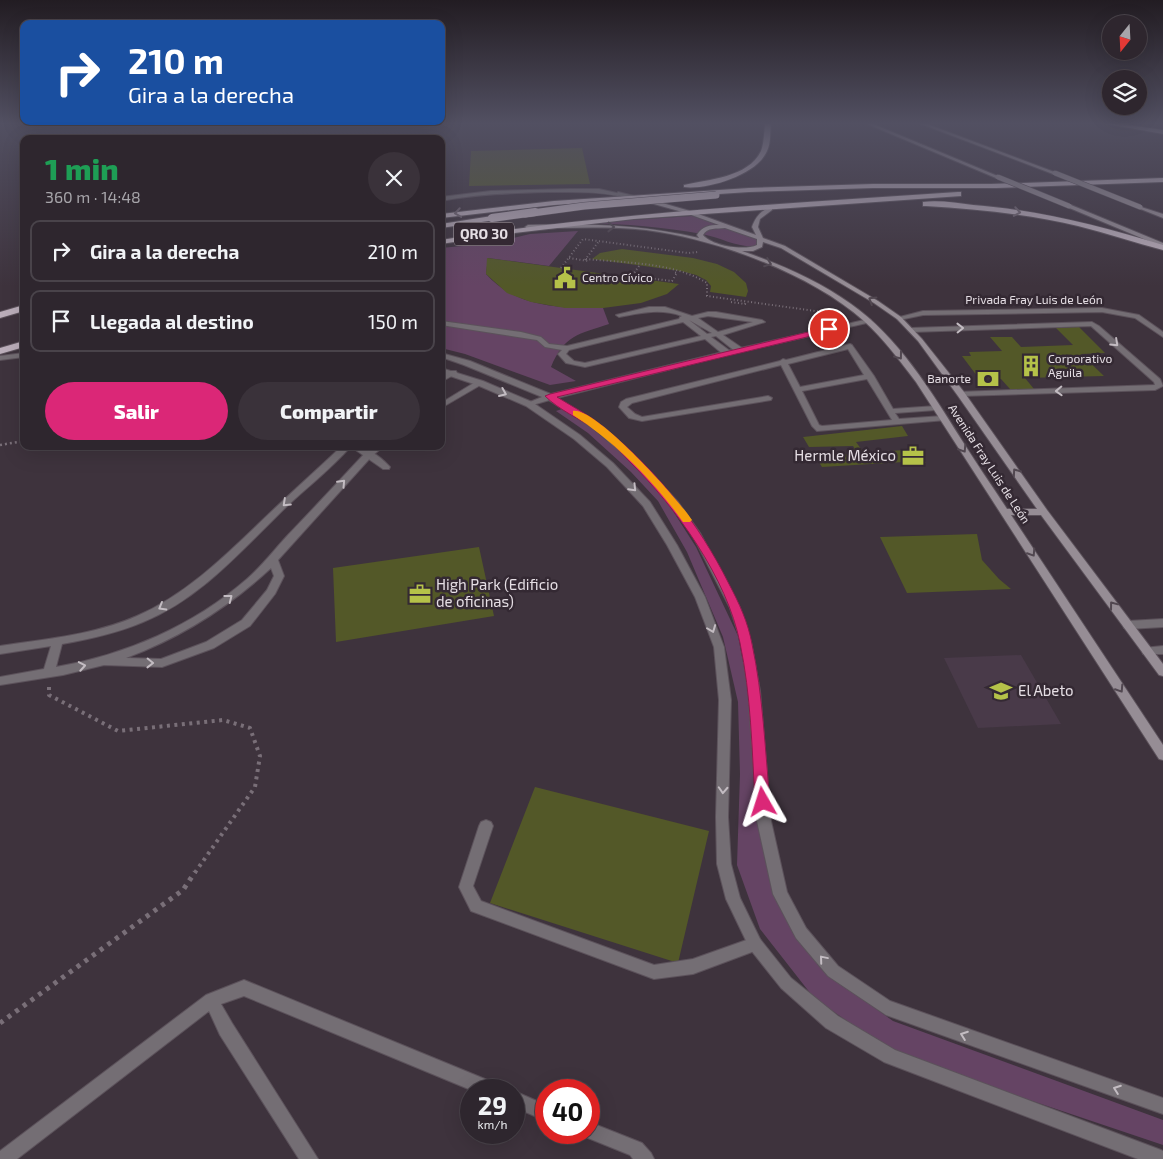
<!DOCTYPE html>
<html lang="es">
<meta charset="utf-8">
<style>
body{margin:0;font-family:"Exo 2",sans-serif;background:#3a323a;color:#f1f3f6;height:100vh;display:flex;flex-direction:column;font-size:19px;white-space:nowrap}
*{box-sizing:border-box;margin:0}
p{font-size:16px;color:#a7a5aa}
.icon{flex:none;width:28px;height:28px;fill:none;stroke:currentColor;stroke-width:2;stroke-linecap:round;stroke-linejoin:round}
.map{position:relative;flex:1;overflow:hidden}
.sheet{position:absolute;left:20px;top:135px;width:425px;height:315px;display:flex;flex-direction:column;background:#2e262e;border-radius:10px;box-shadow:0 5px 20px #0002,0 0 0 1px #49434a}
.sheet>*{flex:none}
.hud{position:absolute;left:20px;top:20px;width:425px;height:105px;border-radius:10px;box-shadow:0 5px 20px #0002,0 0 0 1px #49434a;background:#1a4fa0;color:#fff;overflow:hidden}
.needle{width:32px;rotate:198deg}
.controls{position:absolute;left:1102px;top:15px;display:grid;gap:10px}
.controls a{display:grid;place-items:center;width:45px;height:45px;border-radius:50%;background:#2e262e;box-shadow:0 5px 20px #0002,0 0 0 1px #49434a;font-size:25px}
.speed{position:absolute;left:460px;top:1079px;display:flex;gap:10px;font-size:25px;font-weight:700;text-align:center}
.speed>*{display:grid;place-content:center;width:65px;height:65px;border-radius:50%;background:#2e262e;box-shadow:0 5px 20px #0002,0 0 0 1px #49434a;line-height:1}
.speed small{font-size:12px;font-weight:400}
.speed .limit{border:8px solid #d22;background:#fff;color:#111}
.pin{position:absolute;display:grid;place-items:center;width:42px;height:42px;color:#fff;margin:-21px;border:2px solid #fff;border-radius:50%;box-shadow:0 1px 5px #0007}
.me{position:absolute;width:55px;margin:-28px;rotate:354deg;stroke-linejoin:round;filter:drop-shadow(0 0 4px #0008)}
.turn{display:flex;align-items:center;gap:18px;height:105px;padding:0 25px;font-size:22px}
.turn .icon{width:65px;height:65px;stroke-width:2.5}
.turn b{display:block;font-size:35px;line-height:42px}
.round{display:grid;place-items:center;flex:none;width:52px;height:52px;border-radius:26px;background:#3a323a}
.summary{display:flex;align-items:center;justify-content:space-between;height:85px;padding:0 25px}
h1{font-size:30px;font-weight:800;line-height:38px;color:#1e9e55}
.button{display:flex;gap:10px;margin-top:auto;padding:10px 25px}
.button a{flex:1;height:58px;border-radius:30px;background:#db2777;color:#fff;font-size:20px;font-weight:800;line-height:58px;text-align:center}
.button a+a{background:#3a323a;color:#f1f3f6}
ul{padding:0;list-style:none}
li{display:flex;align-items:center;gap:15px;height:62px;margin:0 10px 8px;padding:0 15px;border:2px solid #49434a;border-radius:10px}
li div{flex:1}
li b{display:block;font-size:19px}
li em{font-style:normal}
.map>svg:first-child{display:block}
</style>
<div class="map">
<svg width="1163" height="1159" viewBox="0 0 1163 1159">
<rect width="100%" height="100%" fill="#3e333d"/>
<path fill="#493a49" d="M 1021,655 L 1061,724 L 978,728 L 944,658 Z"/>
<path fill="#654464" d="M 692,216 L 758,238 L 760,242 L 755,247 C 733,246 722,238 702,234 C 663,227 626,224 586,223 Z
M 578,231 L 549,266 L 488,258 L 486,274 C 516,308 561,308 603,308 L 609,324 C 579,334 564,335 551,367 L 576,381 L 550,385 L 465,354 L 441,348 L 441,248 L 493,243 L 530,234 Z
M 562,409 L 593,429 L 637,467 L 664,497 L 696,547 L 738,636 L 751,704 L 754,776 L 765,860 L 784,916 L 833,978 L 893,1021 L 1163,1120 L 1163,1145 L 896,1055 L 814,998 L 760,929 L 737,865 L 740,774 L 738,702 L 723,637 L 687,552 L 658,501 L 631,472 L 588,433 L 556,411 Z"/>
<path fill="#535828" d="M 582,148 L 590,184 L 469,186 L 471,151 Z
M 622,249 L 693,258 L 717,264 L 734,272 L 746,283 L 748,291 L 746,297 L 710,292 L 711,286 L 706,280 L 696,275 L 681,271 L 592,259 L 600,253 Z
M 487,258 L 561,268 L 679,284 L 667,294 L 641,303 L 603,308 L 565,308 L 531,302 L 507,293 L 486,274 Z
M 1079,327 L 1105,353 L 1081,354 L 1104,376 L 1025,378 L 1034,389 L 1010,389 L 1001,379 L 990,379 L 987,376 L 977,376 L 962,356 L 971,356 L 969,352 L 1002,351 L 990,337 L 1012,337 L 1021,347 L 1073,345 L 1056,328 Z
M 902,426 L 908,436 L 856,442 L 864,453 L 917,449 L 926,463 L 906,464 L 904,462 L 822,467 L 815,456 L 850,454 L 847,450 L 855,449 L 853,446 L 809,447 L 803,437 Z
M 977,534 L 982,560 L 999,579 L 1011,589 L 907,593 L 880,537 Z
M 479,547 L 494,616 L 336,642 L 333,568 Z
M 535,787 L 709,831 L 678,963 L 490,903 Z"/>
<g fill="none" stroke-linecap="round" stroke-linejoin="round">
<g stroke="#5c525b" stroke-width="2">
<path id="service" d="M 570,189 L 599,189 L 621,194 L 618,196 C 595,191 572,192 549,192 C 513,193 477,194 441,201 L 441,197 L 491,191 Z
M 649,307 L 665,307 L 692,316 L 708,312 L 716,312 L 762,320 L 765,322 L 723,335 L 742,348 L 742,352 L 736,352 L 716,336 L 711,337 L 730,351 L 730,355 L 724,355 L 705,339 L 585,367 L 566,363 L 558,354 L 562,350 L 545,347 L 537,340 L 441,325 L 441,321 L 521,332 L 541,337 L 549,344 L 567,346 L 679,319 L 680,317 L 682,316 C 660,308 641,313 619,317 L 616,315 ZM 708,316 L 753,322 L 718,332 L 698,318 ZM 689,320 L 712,333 L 707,334 ZM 683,322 L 701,336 L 585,363 L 574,361 L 566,354 L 569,350 Z
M 1102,308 L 1139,315 L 1163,332 L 1163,337 L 1135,318 L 1102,312 L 923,315 L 899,320 L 896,318 L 923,311 Z
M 1092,322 L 1099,326 L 1160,379 L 1163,386 L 1155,390 L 961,396 L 957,394 L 958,392 L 1155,385 L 1154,382 L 1091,326 L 911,332 L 908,330 L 911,328 Z
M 850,344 L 852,345 L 874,376 L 893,409 L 936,406 L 940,408 L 936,410 L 895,413 L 899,419 L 943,416 L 946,416 L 946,420 L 817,431 L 812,426 L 781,365 L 632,403 L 627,407 L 635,414 L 642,417 L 768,396 L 772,398 L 771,400 L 642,421 L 629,418 L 619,407 L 621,402 L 626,399 L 780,361 L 783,359 L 786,360 ZM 848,349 L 864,375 L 800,387 L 788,364 ZM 867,379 L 892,420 L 822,426 L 819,425 L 802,391 Z
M 350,446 C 366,446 380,456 390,467 L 389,469 L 383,469 Z
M 486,820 L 491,822 L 493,826 L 473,886 L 481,901 L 654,965 L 693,959 L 755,937 L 760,939 L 762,944 L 760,949 L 693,974 L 654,979 L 471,911 L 459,887 L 479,826 L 481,822 Z"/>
</g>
<g stroke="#5c525b" stroke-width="2">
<path id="minor" d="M 618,192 L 638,197 L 635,199 L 616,195 Z
M 869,319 L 871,320 L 871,322 L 727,355 L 553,399 L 529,406 L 525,404 L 547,395 L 727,351 Z
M 450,371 L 456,371 L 457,373 L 441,382 L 441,377 Z
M 477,381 L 480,381 L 484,383 L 441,408 L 441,403 Z
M 342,446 L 351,446 C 331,469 306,488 284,509 C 241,551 200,599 143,622 C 117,633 90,639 62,644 L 56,667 C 125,655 193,626 247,579 C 262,566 274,550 288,535 C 314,508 340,480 366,452 L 374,446 L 384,446 L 372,456 L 278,560 L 284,576 L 275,594 L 250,626 L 214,648 L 162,667 L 104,665 L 63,675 L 0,685 L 0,677 L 44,669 L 51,646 L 0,654 L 0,646 C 46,639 94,635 137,616 C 190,593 231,550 272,511 C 295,489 319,468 342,446 ZM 271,568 L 274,576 L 267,590 L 242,620 L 206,642 L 161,659 L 126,658 C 180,638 229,607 271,568 Z
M 244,980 L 497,1084 L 499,1090 L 471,1090 L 244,996 L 221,1004 L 232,1023 L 318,1159 L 299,1159 L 220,1035 L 209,1011 L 17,1159 L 0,1159 L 0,1151 L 206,995 Z
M 514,1091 L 546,1105 L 546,1121 L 514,1107 Z
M 589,1122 L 642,1143 L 651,1153 L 654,1159 L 633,1159 L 630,1155 L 583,1136 L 582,1132 L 589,1132 Z"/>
</g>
<g stroke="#5c525b" stroke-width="2">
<path id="tertiary" d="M 24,353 L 24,357 L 0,360 L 0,356 Z
M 441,353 L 470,361 L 553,395 L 603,427 L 636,457 L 678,502 L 700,533 L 740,608 L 751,642 L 760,691 L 771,821 L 787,892 L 806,928 L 838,966 L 890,1001 L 1163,1098 L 1163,1114 L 886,1015 L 828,976 L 796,938 L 773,894 L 757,821 L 748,691 L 741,642 L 730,608 L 693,536 L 672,506 L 630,461 L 597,431 L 547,399 L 464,365 L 441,357 Z
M 441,368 L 483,381 L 532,402 L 580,435 L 613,463 L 650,502 L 677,545 L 705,597 L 724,647 L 731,700 L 728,817 L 731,864 L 740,898 L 760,939 L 791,978 L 838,1016 L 895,1050 L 1161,1150 L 1163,1151 L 1163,1159 L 1138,1159 L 884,1062 L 826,1028 L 781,988 L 750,949 L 726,899 L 717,864 L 716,817 L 719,700 L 714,647 L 695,597 L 667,545 L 643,506 L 607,467 L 574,439 L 526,406 L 477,385 L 441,373 Z
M 1163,619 L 1163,627 L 1128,629 L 1124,628 L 1123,625 L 1124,622 L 1128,621 Z
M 1163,646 L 1163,654 L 1143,654 L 1142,651 L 1143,648 Z"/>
</g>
<g stroke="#5c525b" stroke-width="2">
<path id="secondary" d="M 867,124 L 873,124 L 1000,177 L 996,178 Z
M 921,124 L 927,124 L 1057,173 L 1053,174 Z
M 645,198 L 690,211 L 756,235 L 752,227 C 755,218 762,208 772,208 L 772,210 L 760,219 L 758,227 L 763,238 L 785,246 L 878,301 L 901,317 L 922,339 L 964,392 L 1047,510 L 1163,664 L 1163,676 L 1159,675 L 1041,515 L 1011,515 L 1163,745 L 1163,760 L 1159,759 L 916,382 C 900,361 884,339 864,321 C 811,274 717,239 646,230 C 607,226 567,228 528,229 L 525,227 L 528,225 C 588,224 640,224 699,238 L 697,235 C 702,226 710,225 719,225 L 686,213 L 643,201 L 643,199 ZM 725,228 L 757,239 L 757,245 C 744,251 712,246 703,235 C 707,227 717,229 725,228 ZM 763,242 L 781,248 L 874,303 L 897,319 L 918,341 L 958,396 L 1037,509 L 1007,509 C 992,486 976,463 961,439 C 931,391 898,337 851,304 C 818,280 780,264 742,251 L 753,251 L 762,247 Z
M 1067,205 L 1071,205 L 1163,243 L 1163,247 L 1067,207 Z
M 1138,206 L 1163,214 L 1163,218 L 1138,208 Z"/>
</g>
<g stroke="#5c525b" stroke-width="2">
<path id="trunk" d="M 765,124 L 771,124 C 770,133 771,143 767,151 C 757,175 707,190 684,187 L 684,185 C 708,179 748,178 761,151 C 764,143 764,133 765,124 Z
M 1107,124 L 1122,124 L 1163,130 L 1163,134 Z
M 1163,178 L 1163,182 L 996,188 L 873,188 L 749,192 L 554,205 L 441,218 L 441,214 L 554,201 L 749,188 L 873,184 L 991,184 Z
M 958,192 L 961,192 L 961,196 L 634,219 L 505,234 L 441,244 L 441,240 C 613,212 785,204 958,192 Z
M 923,202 C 939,200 957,203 973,205 C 1038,210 1101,226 1163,245 L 1163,250 C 1135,243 1107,233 1078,226 C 1028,214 977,209 926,206 L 923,206 Z
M 492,216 L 496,218 L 495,220 L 441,228 L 441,224 Z
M 24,305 L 24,311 L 0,318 L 0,312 Z
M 24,341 L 24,347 L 0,354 L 0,348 Z"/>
</g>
<path stroke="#796f78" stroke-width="2" stroke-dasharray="1 2.5" stroke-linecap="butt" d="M 569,258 L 588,261
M 586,259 C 625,263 673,262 707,283 L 707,296 L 837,314
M 585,260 L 599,241
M 639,266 L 632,276 L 672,281 L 677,273 L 673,272
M 561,268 L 583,239 L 688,253 L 698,252
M 731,302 L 745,304 L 746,302"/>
<path stroke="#796f78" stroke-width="2.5" stroke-dasharray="2 3" stroke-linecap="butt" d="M 0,445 L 24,441"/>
<path stroke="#796f78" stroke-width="4" stroke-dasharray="3 4.5" stroke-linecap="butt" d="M 49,687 L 49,695 L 118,731 L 223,720 L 250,728 L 260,756 L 255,787 L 194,874"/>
<path stroke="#796f78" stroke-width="5" stroke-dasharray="4 5.5" stroke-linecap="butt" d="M 0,1023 L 183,890 L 195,872"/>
<use href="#service" fill="#746e74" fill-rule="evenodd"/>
<use href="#minor" fill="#746e74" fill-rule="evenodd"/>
<use href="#tertiary" fill="#746e74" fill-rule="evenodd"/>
<use href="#secondary" fill="#968d95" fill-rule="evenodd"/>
<use href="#trunk" fill="#bbaeba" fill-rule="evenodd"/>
<g stroke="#5c525b" stroke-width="6" stroke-linecap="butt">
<path id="secondary-bridge" d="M 1055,173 L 1140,207
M 998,177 L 1069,206"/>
</g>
<g stroke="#5c525b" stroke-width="8" stroke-linecap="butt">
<path id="trunk-bridge-far1" d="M 525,214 L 584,206 L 716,195"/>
</g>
<g stroke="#5c525b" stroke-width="9" stroke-linecap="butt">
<path id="trunk-bridge" d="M 492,218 L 535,212"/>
</g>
<use href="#secondary-bridge" stroke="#968d95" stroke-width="5"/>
<use href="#trunk-bridge-far1" stroke="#bbaeba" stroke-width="7"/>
<use href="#trunk-bridge" stroke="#bbaeba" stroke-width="8"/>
</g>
<defs><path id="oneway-chevron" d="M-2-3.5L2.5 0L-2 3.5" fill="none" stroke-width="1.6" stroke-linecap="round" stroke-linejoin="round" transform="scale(1.25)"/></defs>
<g stroke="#716570">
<use href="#oneway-chevron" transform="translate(1017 212) rotate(10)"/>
<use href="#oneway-chevron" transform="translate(458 213) rotate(171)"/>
</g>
<g stroke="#514750">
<use href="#oneway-chevron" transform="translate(611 227) rotate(1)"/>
<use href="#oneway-chevron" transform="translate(768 263) rotate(21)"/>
<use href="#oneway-chevron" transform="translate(872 300) rotate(-148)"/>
<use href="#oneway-chevron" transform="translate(899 356) rotate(53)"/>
<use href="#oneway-chevron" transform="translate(963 449) rotate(57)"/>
<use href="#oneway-chevron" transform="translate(1016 472) rotate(-125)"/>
<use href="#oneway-chevron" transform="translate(1032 553) rotate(57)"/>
<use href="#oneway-chevron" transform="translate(1113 605) rotate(-127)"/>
<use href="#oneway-chevron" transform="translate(1120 689) rotate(57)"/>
</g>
<g stroke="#c3bcc2">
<use href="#oneway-chevron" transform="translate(960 328) rotate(-1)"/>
<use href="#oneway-chevron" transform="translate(1115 343) rotate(43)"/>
<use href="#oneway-chevron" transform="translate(1059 391) rotate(178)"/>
<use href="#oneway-chevron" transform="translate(503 393) rotate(23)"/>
<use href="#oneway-chevron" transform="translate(342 483) rotate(-47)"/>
<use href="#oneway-chevron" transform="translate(633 488) rotate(46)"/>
<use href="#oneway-chevron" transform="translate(286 503) rotate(137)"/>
<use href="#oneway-chevron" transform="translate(229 598) rotate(-38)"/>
<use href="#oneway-chevron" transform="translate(162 607) rotate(150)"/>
<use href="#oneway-chevron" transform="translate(712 629) rotate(69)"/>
<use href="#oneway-chevron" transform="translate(150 663) rotate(1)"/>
<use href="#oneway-chevron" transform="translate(82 666) rotate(-10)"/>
<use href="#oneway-chevron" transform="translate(723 790) rotate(93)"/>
<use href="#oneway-chevron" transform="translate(823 959) rotate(-130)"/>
<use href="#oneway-chevron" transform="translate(964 1035) rotate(-160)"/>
<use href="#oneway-chevron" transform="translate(1117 1089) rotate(-160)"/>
</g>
<linearGradient id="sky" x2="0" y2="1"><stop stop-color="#221c22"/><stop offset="0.43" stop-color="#525062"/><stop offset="1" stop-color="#525062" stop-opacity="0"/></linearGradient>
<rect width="1163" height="286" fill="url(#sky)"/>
<path fill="#db2777" stroke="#8e194d" d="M 829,327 L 833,329 L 832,331 L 557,397 C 573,407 591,416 605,428 C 658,472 698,522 729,584 C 739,603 748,622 752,644 C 763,695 765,749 770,802 L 768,806 L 763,808 L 757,806 L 755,802 C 752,749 751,695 740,643 C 727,578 676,507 629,461 C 619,450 608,439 596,430 C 580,419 559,410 545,396 L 550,394 Z"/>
<path fill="#f59e0b" d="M 573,411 C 596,407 678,499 692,520 L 690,522 L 683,522 C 654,481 615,442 573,415 Z"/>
<defs>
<g id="civic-bare" transform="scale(1.725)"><path d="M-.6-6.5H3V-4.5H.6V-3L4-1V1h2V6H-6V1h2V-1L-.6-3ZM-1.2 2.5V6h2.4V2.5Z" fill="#b5c249" stroke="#342933" stroke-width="2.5" paint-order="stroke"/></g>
<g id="building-bare" transform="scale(1.725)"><path d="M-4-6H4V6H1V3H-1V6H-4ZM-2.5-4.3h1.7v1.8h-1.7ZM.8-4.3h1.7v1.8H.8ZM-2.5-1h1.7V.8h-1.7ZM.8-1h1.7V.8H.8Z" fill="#b5c249" stroke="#342933" stroke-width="2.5" paint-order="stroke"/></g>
<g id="bank-bare" transform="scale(1.725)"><path d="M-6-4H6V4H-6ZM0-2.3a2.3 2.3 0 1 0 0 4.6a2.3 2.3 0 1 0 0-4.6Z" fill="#b5c249" stroke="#342933" stroke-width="2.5" paint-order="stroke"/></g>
<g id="office-bare" transform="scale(1.725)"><path d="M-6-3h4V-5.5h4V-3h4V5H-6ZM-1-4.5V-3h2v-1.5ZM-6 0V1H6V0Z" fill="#b5c249" stroke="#342933" stroke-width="2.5" paint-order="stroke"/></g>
<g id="school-bare" transform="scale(1.725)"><path d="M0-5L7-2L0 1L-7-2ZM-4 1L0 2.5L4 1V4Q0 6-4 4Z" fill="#b5c249" stroke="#342933" stroke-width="2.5" paint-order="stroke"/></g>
</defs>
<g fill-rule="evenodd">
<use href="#civic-bare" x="565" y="278"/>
<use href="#building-bare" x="1031" y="366"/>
<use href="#bank-bare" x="988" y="379"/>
<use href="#office-bare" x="913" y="456"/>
<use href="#office-bare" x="420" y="594"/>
<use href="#school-bare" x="1001" y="691"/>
</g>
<g text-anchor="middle" stroke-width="5" stroke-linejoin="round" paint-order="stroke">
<g font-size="12" fill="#e5dee4" stroke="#342933" text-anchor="start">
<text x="582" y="282">Centro Cívico</text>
<text x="1048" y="363">Corporativo<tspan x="1048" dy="14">Aguila</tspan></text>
<text x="971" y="383" text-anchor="end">Banorte</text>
</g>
<g font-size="12" fill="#e5dee4" stroke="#342933">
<text x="1034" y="304">Privada Fray Luis de León</text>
<text transform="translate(989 464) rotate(57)" y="4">Avenida Fray Luis de León</text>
</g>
<rect fill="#342933" stroke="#b0a8af" stroke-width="1" x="454" y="222.5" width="60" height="23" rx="4"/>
<g font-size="14" font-weight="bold" fill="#e5dee4">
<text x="484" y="239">QRO 30</text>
</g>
<g font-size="15" fill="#e5dee4" stroke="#342933" text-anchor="start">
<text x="896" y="461" text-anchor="end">Hermle México</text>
<text x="436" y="590">High Park (Edificio<tspan x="436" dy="17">de oficinas)</tspan></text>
<text x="1018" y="696">El Abeto</text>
</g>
</g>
</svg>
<div class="controls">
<a><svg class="needle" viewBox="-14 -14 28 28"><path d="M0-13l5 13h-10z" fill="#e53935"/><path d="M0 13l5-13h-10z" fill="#a7a5aa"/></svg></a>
<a><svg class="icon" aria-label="layers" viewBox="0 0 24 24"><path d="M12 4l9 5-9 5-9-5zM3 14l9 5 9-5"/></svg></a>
</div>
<div class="speed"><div>29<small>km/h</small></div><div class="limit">40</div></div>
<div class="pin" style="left:829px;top:329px;background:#d93025"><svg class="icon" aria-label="arrive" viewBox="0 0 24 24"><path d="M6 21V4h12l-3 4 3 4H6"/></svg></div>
<svg class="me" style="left:763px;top:802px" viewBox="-20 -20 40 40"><path d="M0-17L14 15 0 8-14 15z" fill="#db2777" stroke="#fff" stroke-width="4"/></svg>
<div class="hud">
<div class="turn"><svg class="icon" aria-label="right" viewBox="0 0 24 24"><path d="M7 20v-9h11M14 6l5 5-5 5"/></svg><div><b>210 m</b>Gira a la derecha</div></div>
</div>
<section class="sheet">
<div class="summary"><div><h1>1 min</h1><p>360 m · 14:48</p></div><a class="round"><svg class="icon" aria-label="close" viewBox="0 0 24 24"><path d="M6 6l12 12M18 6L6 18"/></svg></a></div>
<ul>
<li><svg class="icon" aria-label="right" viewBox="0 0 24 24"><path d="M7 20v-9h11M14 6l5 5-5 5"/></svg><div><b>Gira a la derecha</b></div><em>210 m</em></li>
<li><svg class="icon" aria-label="arrive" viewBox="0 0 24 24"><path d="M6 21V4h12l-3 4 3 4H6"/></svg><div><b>Llegada al destino</b></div><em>150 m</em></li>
</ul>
<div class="button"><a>Salir</a><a>Compartir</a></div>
</section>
</div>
